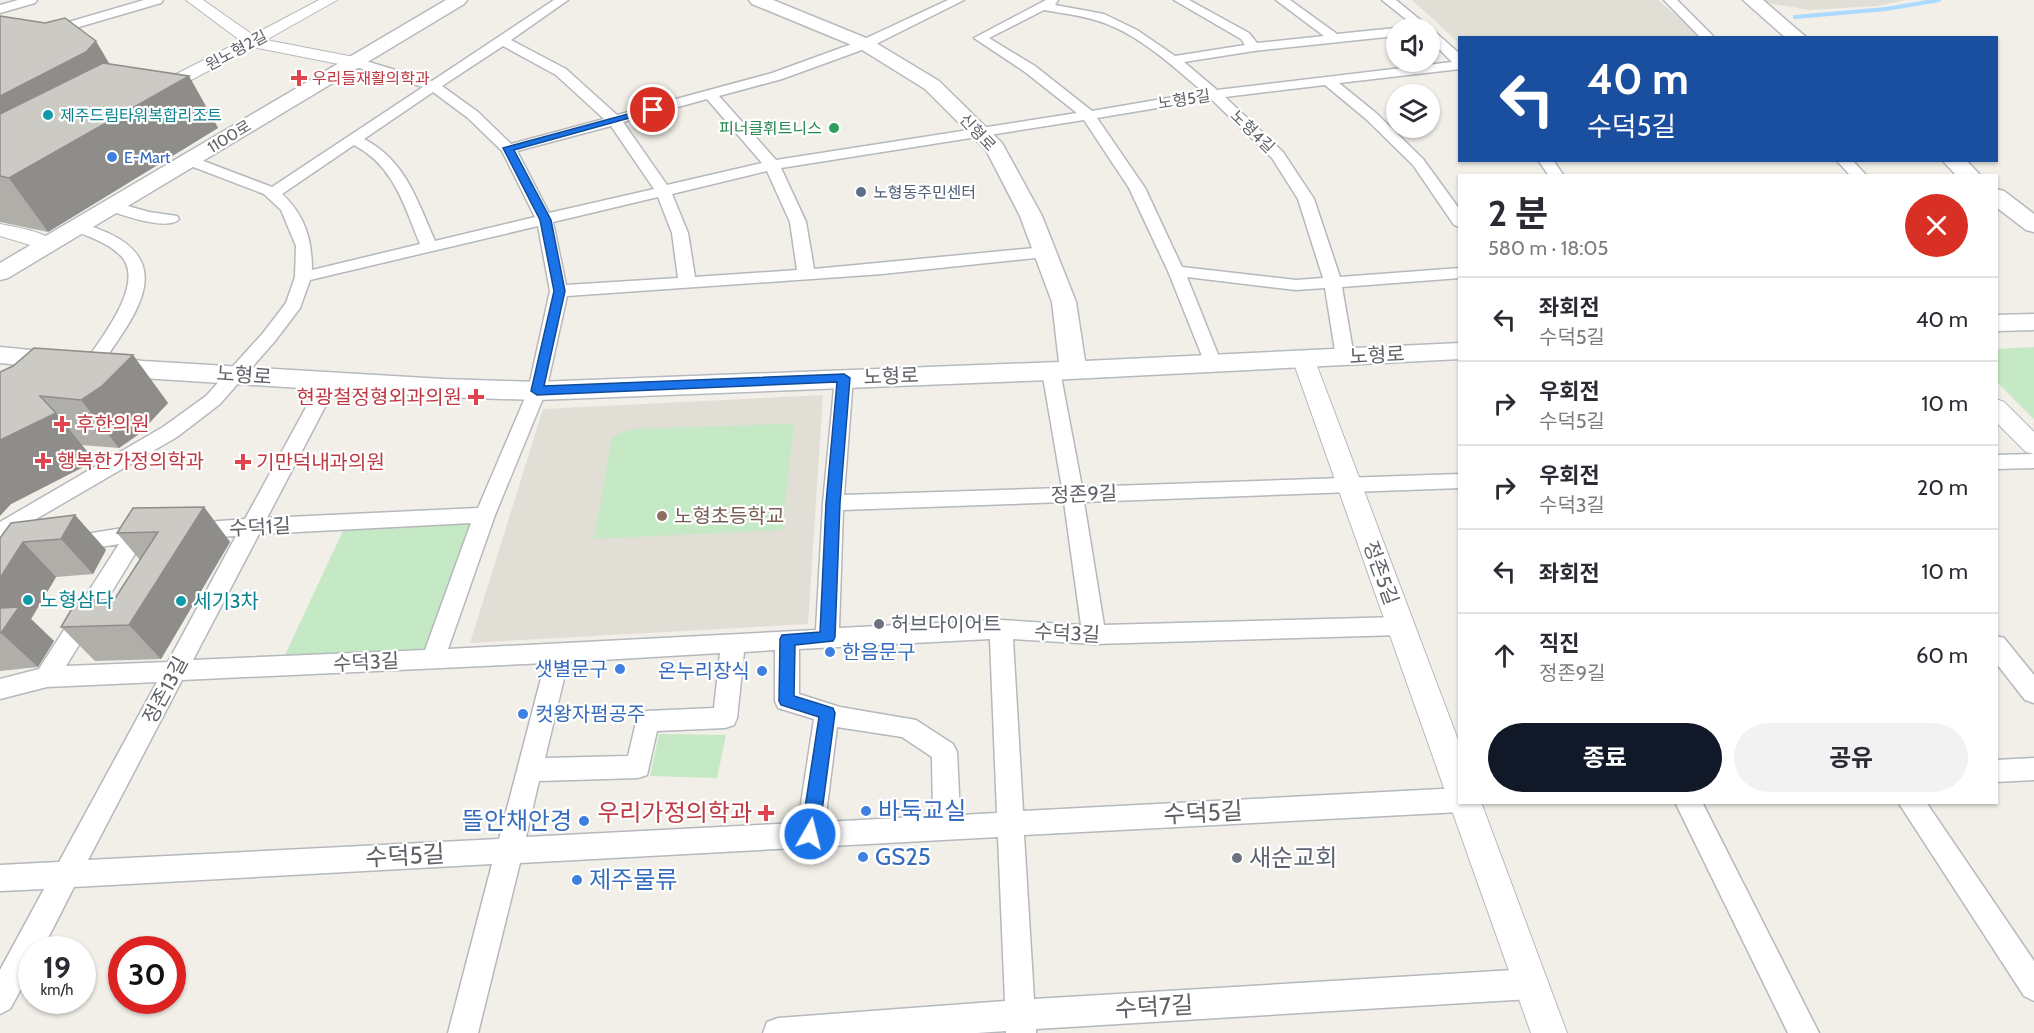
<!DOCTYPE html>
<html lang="ko">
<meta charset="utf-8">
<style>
body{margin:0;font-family:Cabin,"Noto Sans KR",sans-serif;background:#f2f2f3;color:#2b2b33;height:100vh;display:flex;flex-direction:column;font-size:22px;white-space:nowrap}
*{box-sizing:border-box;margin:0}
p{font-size:20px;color:#7c7c81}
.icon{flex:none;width:33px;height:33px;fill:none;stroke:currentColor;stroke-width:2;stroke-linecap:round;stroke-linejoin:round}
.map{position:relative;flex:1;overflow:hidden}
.side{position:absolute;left:1458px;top:174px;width:540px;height:630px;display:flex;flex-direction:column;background:#fff;border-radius:0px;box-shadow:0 2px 4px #0004}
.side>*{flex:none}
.banner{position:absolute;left:1458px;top:36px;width:540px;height:126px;border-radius:0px;box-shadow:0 2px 4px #0004;background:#1a4fa0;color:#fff;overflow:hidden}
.controls{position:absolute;left:1386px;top:18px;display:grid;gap:12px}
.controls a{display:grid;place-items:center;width:54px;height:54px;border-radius:50%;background:#fff;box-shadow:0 2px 4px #0004;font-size:30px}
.speed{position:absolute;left:18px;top:936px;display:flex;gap:12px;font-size:30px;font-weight:700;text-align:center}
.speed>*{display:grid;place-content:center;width:78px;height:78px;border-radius:50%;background:#fff;box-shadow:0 2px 4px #0004;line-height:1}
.speed small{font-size:15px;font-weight:400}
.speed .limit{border:9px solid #d22;background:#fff;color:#111}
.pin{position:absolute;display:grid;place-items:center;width:51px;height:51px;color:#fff;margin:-26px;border:3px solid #fff;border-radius:50%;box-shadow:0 2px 6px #0007}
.me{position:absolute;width:66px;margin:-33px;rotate:8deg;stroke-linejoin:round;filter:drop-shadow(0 0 4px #0008)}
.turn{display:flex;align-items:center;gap:21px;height:126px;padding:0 30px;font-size:27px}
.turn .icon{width:78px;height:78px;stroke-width:2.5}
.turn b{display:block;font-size:42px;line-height:51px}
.round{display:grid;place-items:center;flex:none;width:63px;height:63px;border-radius:32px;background:#f2f2f3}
.headline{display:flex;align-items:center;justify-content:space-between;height:102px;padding:0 30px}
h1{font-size:36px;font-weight:700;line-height:45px}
.primary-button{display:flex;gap:12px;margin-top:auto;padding:12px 30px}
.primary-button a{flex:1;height:69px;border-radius:36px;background:#111827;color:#fff;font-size:24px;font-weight:700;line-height:69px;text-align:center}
.primary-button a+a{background:#f2f2f3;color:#2b2b33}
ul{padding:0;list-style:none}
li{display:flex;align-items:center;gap:18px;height:84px;padding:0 30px;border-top:2px solid #e1e1e2}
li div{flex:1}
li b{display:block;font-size:22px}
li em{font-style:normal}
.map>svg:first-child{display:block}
</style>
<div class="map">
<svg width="2034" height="1033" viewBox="0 0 2034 1033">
<rect width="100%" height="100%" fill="#f1efe8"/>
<path fill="#e1ded6" d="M 1412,0 L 1658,0 L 1702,37 L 1460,38 L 1459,43 Z
M 1765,0 L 1906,0 L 1877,6 L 1810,10 L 1768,3 Z
M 823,395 L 808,624 L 470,643 L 543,409 Z"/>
<path fill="#c5e8c5" d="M 2034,347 L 2034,419 L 1997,382 L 1996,349 Z
M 785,424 L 794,425 L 782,530 L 594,539 L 612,437 L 631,429 Z
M 485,515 L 433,659 L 280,666 L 347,522 Z
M 659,734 L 726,735 L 717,778 L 650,776 Z"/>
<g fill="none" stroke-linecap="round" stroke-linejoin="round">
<path stroke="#aadaff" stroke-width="4" d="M 1795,17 L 1886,9 L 1939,0"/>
<g stroke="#b5b8bc" stroke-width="3">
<path id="minor" d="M 18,0 L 37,0 L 35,3 L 0,13 L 0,5 Z
M 144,0 L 163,0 L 161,3 L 0,50 L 0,42 Z
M 554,0 L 568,0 L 511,40 L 566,69 L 617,115 L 772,73 L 860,41 L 948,0 L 964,0 L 870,47 L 782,79 L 719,96 L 776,160 L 1077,113 L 1025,72 L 974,38 L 1046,0 L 1058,0 L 1055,5 L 1104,14 L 1137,30 L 1175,56 L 1245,45 L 1241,39 L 1174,0 L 1189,0 L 1249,33 L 1257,43 L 1324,36 L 1276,0 L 1290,0 L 1337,34 L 1396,28 L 1397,28 L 1396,36 L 1254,51 L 1184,62 L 1217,90 L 1452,62 L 1430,40 L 1430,30 L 1434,31 L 1460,54 L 1460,69 L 1339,83 L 1376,113 L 1423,159 L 1460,210 L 1460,227 L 1454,225 L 1413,165 L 1366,119 L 1325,85 L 1225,97 L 1283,152 L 1314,199 L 1340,277 L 1460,268 L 1460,278 L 1342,287 L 1354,357 L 1351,361 L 1339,361 L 1336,357 L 1325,288 L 1296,290 L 1187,277 L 1221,362 L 1218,366 L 1206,366 L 1168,271 L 1129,188 L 1084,120 L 781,168 L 806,222 L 814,269 L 1045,247 L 1053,252 L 1045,257 L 882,274 L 567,296 L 546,391 L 495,515 L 448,649 L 816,630 L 823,503 L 835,378 L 837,374 L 851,374 L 853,378 L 844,495 L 1062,488 L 1042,371 L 1044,367 L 1058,367 L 1060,371 L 1082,487 L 1460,474 L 1460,488 L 1084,502 L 1104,625 L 1400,617 L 1408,620 L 1411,626 L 1408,632 L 1400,635 L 1094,644 L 1013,639 L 1023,811 L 1460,788 L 1460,802 L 1472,802 L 1469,808 L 1460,812 L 1024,835 L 1034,999 L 1531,969 L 1541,974 L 1546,984 L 1541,994 L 1531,999 L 1036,1029 L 1036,1033 L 1006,1033 L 1006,1031 L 977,1033 L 763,1033 L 767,1022 L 778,1018 L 1005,1001 L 998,837 L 520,863 L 478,1033 L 448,1033 L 492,864 L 74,887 L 42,950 L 32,950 L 32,969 L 10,1009 L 0,1014 L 0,970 L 44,889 L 0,891 L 0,865 L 59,862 L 157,682 L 47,687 L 0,699 L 0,679 L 39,669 L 119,544 L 69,552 L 61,550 L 58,544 L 61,538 L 148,524 L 156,526 L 159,532 L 156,538 L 143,541 L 66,666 L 168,662 L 236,536 L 191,538 L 183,536 L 180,530 L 183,524 L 245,519 L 321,380 L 323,376 L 337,376 L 339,380 L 267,518 L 478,508 L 528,391 L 550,291 L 538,226 L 310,280 L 300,308 L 275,341 L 220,404 L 177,437 L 0,540 L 0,522 L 163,427 L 206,396 L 263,333 L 286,303 L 295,277 L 296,246 L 281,210 L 264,194 L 183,163 L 181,160 L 183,157 L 193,157 L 272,187 L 423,87 L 349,65 L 347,62 L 349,59 L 359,59 L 432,81 ZM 1044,10 C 1061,13 1079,15 1095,20 C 1135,31 1172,65 1203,92 L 1092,111 L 1035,66 L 989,38 ZM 503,46 L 556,75 L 604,119 L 511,144 L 478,112 L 442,86 ZM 433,92 L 468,118 L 502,151 L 535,217 L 435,241 C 417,200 405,160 364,139 ZM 707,99 L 762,163 L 667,185 L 623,122 ZM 1211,99 L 1272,158 L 1298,199 L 1323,278 L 1296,280 L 1182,267 L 1145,188 L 1097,118 ZM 611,126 L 654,189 L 549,213 L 517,151 ZM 354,145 C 394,166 404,205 420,244 L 312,270 C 312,240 305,215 282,194 ZM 767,171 L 790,222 L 797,270 L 695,277 L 688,233 L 672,194 ZM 658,197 L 672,233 L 678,278 L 566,285 L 553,222 ZM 1064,502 L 1081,625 L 1001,620 L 839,628 L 843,510 ZM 471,523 L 425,650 L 193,660 L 259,534 ZM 990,639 L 997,813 L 960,815 L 957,752 L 953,744 L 916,720 L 840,707 L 799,694 L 799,649 ZM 775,650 L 775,701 L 778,708 L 814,719 L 798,823 L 526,837 L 539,781 L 638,778 L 647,775 L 657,731 L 725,728 L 734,725 L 737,718 L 744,652 ZM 720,653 L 714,708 L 647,711 L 638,714 L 628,756 L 545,758 L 568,662 ZM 545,663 L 499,839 L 88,860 L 182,680 ZM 837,727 L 902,737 L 932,757 L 933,816 L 825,822 Z
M 1382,0 L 1396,0 L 1430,28 L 1417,28 Z
M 1664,0 L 1677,0 L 1715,38 L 1701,38 Z
M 1538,160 L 1553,160 L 1564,176 L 1549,176 Z
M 1836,160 L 1852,160 L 1867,176 L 1851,176 Z
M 110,201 L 149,212 L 177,216 L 179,219 C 168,232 120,214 104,209 L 102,206 L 104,203 Z
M 77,221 C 87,224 98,229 108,233 C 180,266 129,323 99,368 L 87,368 L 84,364 C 99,341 147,283 121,256 C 108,242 88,237 71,229 L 69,226 Z
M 2034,454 L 2034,468 L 1996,469 L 1996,455 Z
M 1996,636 L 2004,638 L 2034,675 L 2034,703 L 2025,700 L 1996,663 Z
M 2034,758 L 2034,780 L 1996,782 L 1996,760 Z
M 1675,802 L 1702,802 L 1819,1033 L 1788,1033 Z
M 1898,802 L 1926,802 L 2034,961 L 2034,1001 L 2024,996 Z"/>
</g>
<g stroke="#b5b8bc" stroke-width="2">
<path id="tertiary" d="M 186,0 L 203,0 L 253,35 L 319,0 L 337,0 L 266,40 L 354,57 L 362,62 L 354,67 L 253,47 L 163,95 L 151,95 L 149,91 L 151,87 L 241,41 Z
M 0,224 C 15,227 48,232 57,244 L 54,248 L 47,250 L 0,236 Z
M 1303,351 L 1311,353 L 1314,358 L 1460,745 L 1460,802 L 1481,802 L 1567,1033 L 1531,1033 L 1449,802 L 1451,799 L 1444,788 L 1292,358 L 1295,353 Z
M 1996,399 L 2004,402 L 2034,432 L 2034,454 L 2026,452 L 1996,422 Z"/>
</g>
<g stroke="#b6babf" stroke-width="3">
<path id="secondary" d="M 446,0 L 467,0 L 464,4 L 8,278 L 0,280 L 0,263 Z
M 749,0 L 773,0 L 871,40 L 939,81 L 1002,143 L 1042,216 L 1076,302 L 1085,361 L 1460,343 L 1460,359 L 1051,380 L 537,400 L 443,397 L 143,378 L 0,363 L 0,347 L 143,361 L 443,379 L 537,382 L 1059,362 L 1052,302 L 1020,216 L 986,150 L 925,89 L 859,48 L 752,4 Z
M 1743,0 L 1763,0 L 1807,38 L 1786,38 Z
M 1942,160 L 1966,160 L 1981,176 L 1957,176 Z
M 1996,189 L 2004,191 L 2034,214 L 2034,232 L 2026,230 L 1996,207 Z
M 2034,314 L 2034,330 L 1996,331 L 1996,315 Z"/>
</g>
<use href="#minor" fill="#fff" fill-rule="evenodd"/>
<use href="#tertiary" fill="#fff" fill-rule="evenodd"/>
<use href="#secondary" fill="#fff" fill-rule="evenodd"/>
</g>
<path fill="#afaea9" d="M 0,16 L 45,23 L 110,64 L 189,76 L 218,128 L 48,232 L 0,222 Z
M 133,355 L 168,403 L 139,434 L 119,448 L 81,445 L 95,461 L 11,504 L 13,366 Z
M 204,507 L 230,542 L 161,659 L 95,661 L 61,627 L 114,600 L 140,560 L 117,533 Z
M 75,515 L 106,550 L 93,574 L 56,577 L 31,619 L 54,641 L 38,667 L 0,671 L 0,538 Z"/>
<path fill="#8f8d8a" d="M 96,41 L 126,92 L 0,168 L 0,96 Z
M 189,76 L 218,128 L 48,232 L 9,178 Z
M 133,355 L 168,403 L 139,434 L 119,448 L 81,400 Z
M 56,413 L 95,461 L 11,504 L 0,516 L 0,440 Z
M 204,507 L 230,542 L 161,659 L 129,625 Z
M 75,515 L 106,550 L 93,574 L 61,539 Z
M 23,542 L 56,577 L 31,619 L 54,641 L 38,667 L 1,633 L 0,627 L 0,578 Z"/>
<path fill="#cccac5" stroke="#8f8d8a" stroke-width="1.5" d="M 0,16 L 45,23 L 65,18 L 96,41 L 86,52 L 0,96 Z
M 103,63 L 189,76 L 9,178 L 0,176 L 0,114 Z
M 34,348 L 133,355 L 102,386 L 81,400 L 40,396 L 56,413 L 0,440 L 0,372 L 13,366 Z
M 204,507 L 129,625 L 61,627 L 77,600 L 114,600 L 158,532 L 117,533 L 133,508 Z
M 75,515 L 61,539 L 23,542 L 0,578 L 0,538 L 11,523 Z
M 19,607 L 1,633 L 0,633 L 0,608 Z"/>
<path fill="#1a73e8" stroke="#114b97" stroke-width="1.5" d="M 650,108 L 658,110 L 514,150 L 551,220 L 565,291 L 544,386 L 844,374 L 850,378 L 840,503 L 835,637 L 833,641 L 795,645 L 794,696 L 833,708 L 835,713 L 819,834 L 816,840 L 810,842 L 804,840 L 801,834 L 819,717 L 781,705 L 779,701 L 780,639 L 782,635 L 820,632 L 826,503 L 837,382 L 537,395 L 531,391 L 554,291 L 540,220 L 503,148 Z"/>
<g fill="#e0444e" stroke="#fff" stroke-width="2">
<path d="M296 69h6v6h6v6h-6v6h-6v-6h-6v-6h6z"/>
<path d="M473 388h6v6h6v6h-6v6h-6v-6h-6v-6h6z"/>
<path d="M59 415h6v6h6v6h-6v6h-6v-6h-6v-6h6z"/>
<path d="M40 452h6v6h6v6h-6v6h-6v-6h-6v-6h6z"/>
<path d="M240 453h6v6h6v6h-6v6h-6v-6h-6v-6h6z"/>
<path d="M763 804h6v6h6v6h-6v6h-6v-6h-6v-6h6z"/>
</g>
<g fill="#0f9aa8" stroke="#fff" stroke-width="2">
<circle cx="48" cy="115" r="6"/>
<circle cx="28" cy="600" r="6"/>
<circle cx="181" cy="601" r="6"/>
</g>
<circle fill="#2e9e5b" stroke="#fff" stroke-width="2" cx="834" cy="128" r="6"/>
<g fill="#3f7fe0" stroke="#fff" stroke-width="2">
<circle cx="112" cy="157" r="6"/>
<circle cx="830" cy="652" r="6"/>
<circle cx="620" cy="669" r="6"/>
<circle cx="762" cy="671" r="6"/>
<circle cx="523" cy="714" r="6"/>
<circle cx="866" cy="811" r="6"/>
<circle cx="584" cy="821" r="6"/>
<circle cx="863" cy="857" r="6"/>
<circle cx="577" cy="880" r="6"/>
</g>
<circle fill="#5c6f8a" stroke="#fff" stroke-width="2" cx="861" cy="192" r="6"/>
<circle fill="#8d6e63" stroke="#fff" stroke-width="2" cx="662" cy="516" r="6"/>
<g fill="#6b7280" stroke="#fff" stroke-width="2">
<circle cx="879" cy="624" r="6"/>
<circle cx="1237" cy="858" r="6"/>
</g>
<g text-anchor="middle" stroke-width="4.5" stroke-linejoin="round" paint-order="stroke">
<g font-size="16" fill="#5f6368" stroke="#fff">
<text transform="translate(236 50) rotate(-28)" y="6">원노형2길</text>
<text transform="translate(1184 99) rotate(-9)" y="6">노형5길</text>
<text transform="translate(1253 131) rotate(44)" y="6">노형4길</text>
<text transform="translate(978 132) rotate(47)" y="6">신형로</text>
<text transform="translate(229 136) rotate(-31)" y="6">1100로</text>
</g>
<g font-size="16" fill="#be3a42" stroke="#fff" text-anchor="start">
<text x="312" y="84">우리들재활의학과</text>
</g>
<g font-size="16" fill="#0d838f" stroke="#fff" text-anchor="start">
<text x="60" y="121">제주드림타워복합리조트</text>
</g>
<g font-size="16" fill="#27864d" stroke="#fff" text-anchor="end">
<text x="822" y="134">피너클휘트니스</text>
</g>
<g font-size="16" fill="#366cbe" stroke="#fff" text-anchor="start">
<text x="124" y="163">E-Mart</text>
</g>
<g font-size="16" fill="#4e5e75" stroke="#fff" text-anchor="start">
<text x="873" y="198">노형동주민센터</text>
</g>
<g font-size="20" fill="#5f6368" stroke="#fff">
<text transform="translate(1377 355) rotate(-3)" y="7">노형로</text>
<text transform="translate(244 375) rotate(4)" y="7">노형로</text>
<text transform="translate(891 376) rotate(-2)" y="7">노형로</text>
<text transform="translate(1084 494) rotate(-2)" y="7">정존9길</text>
<text transform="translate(260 527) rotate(-3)" y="7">수덕1길</text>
<text transform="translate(1381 573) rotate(70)" y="7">정존5길</text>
<text transform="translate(1067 633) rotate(3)" y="7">수덕3길</text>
<text transform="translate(366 662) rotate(-3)" y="7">수덕3길</text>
<text transform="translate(165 690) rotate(-62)" y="7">정존13길</text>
</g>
<g font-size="20" fill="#be3a42" stroke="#fff" text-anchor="start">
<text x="462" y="404" text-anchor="end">현광철정형외과의원</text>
<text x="76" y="431">후한의원</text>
<text x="57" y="468">행복한가정의학과</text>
<text x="256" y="469">기만덕내과의원</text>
</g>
<g font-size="20" fill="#785e54" stroke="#fff" text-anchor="start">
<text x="674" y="523">노형초등학교</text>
</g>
<g font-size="20" fill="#0d838f" stroke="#fff" text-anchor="start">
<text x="40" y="607">노형삼다</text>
<text x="193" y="608">세기3차</text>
</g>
<g font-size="20" fill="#5b616d" stroke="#fff" text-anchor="start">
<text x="891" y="631">허브다이어트</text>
</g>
<g font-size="20" fill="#366cbe" stroke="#fff" text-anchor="start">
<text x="842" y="659">한음문구</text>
<text x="608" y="676" text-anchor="end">샛별문구</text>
<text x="750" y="678" text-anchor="end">온누리장식</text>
<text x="535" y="721">컷왕자펌공주</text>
</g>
<g font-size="24" fill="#366cbe" stroke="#fff" text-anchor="start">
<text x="878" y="819">바둑교실</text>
<text x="572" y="829" text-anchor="end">뜰안채안경</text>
<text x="875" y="865">GS25</text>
<text x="589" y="888">제주물류</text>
</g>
<g font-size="24" fill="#be3a42" stroke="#fff" text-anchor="end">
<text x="752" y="821">우리가정의학과</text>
</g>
<g font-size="24" fill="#5f6368" stroke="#fff">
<text transform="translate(1203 813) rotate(-3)" y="8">수덕5길</text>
<text transform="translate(405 856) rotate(-3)" y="8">수덕5길</text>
<text transform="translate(1154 1007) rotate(-3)" y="8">수덕7길</text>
</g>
<g font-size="24" fill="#5b616d" stroke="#fff" text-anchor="start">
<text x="1249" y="866">새순교회</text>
</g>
</g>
</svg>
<div class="controls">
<a><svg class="icon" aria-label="sound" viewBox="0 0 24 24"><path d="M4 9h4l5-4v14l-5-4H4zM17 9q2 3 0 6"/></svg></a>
<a><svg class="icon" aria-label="layers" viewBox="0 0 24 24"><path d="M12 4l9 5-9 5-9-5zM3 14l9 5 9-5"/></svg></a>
</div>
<div class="speed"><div>19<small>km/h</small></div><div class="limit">30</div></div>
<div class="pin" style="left:653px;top:110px;background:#d93025"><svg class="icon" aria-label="arrive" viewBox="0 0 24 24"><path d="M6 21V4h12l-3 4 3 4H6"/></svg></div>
<svg class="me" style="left:810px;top:834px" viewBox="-20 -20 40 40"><circle r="17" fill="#1a73e8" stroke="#fff" stroke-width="3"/><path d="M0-11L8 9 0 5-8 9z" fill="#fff"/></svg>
<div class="banner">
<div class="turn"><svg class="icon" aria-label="left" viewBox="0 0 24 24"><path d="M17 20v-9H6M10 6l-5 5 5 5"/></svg><div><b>40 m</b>수덕5길</div></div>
</div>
<section class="side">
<div class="headline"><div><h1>2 분</h1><p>580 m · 18:05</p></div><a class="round" style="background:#d93025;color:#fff"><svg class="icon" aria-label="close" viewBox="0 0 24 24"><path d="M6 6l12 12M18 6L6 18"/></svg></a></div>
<ul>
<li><svg class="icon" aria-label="left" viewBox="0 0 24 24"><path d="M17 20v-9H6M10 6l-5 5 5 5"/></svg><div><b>좌회전</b><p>수덕5길</p></div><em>40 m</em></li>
<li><svg class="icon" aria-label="right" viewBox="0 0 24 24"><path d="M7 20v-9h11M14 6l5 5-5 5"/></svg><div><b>우회전</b><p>수덕5길</p></div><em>10 m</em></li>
<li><svg class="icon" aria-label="right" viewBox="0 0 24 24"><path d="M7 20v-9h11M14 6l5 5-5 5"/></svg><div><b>우회전</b><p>수덕3길</p></div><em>20 m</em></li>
<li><svg class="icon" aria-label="left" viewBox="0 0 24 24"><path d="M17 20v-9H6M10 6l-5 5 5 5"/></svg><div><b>좌회전</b></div><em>10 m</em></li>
<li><svg class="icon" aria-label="ahead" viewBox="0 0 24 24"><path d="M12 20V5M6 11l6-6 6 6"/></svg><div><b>직진</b><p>정존9길</p></div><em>60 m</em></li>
</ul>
<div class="primary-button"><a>종료</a><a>공유</a></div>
</section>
</div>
